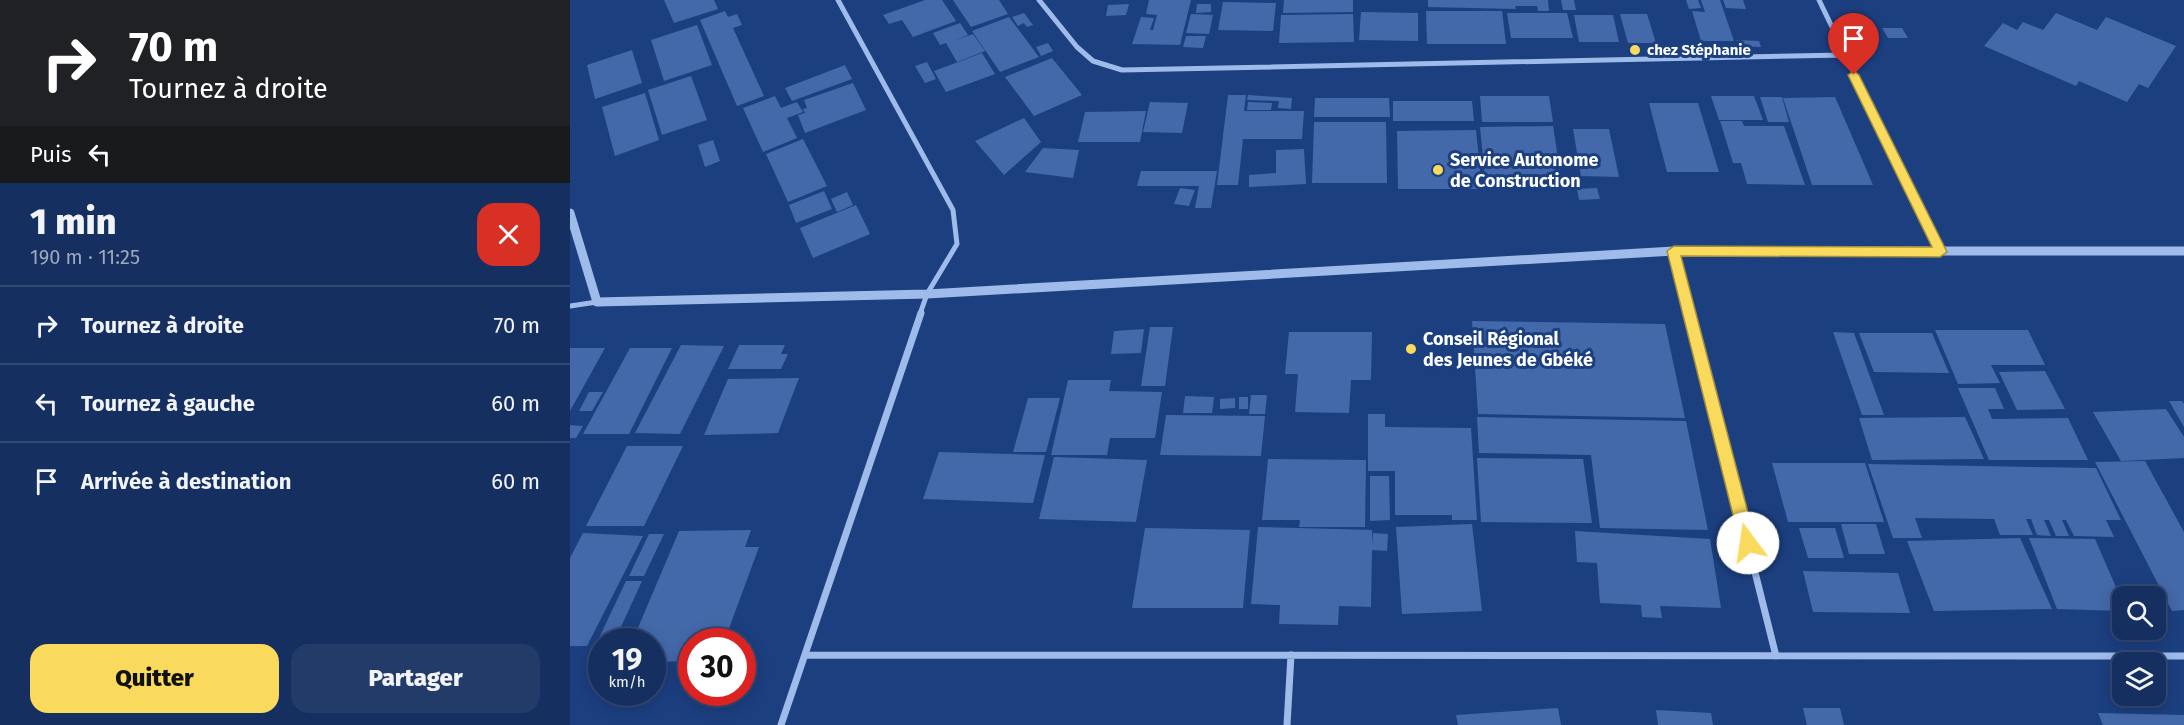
<!DOCTYPE html>
<html lang="fr">
<meta charset="utf-8">
<style>
body{margin:0;font-family:"Fira Sans",sans-serif;background:#223b69;color:#f1f3f6;height:100vh;display:flex;flex-direction:column;font-size:22px;white-space:nowrap}
*{box-sizing:border-box;margin:0}
p{font-size:20px;color:#9da9bd}
.icon{flex:none;width:33px;height:33px;fill:none;stroke:currentColor;stroke-width:2;stroke-linecap:round;stroke-linejoin:round}
.map{position:relative;flex:1;overflow:hidden}
.sheet{display:flex;flex-direction:column;background:#152f60;width:570px}
.sheet>*{flex:none}
.top-card{background:#202124;color:#fff;overflow:hidden}
.fabs{position:absolute;left:1542px;top:586px;display:grid;gap:12px}
.fabs a{display:grid;place-items:center;width:54px;height:54px;border-radius:12px;background:#152f60;box-shadow:0 3px 15px #0003,0 0 0 2px #344a75;font-size:30px}
.speed{position:absolute;left:18px;top:628px;display:flex;gap:12px;font-size:30px;font-weight:700;text-align:center}
.speed>*{display:grid;place-content:center;width:78px;height:78px;border-radius:50%;background:#152f60;box-shadow:0 3px 15px #0003,0 0 0 2px #344a75;line-height:1}
.speed small{font-size:15px;font-weight:400}
.speed .limit{border:9px solid #d22;background:#fff;color:#111}
.pin{position:absolute;display:grid;place-items:center;width:51px;height:51px;color:#fff;margin:-62px -26px;border-radius:50% 50% 50% 0;rotate:-45deg;box-shadow:0 0 6px #0007}
.pin .icon{rotate:45deg}
.me{position:absolute;width:66px;margin:-33px;rotate:346deg;stroke-linejoin:round;filter:drop-shadow(0 0 4px #0008)}
.turn{display:flex;align-items:center;gap:21px;height:126px;padding:0 30px;font-size:27px}
.turn .icon{width:78px;height:78px;stroke-width:2.5}
.turn b{display:block;font-size:42px;line-height:51px}
.then{display:flex;align-items:center;height:57px;padding:0 30px;background:#0003;gap:12px;font-size:22px}
.round{display:grid;place-items:center;flex:none;width:63px;height:63px;border-radius:18px;background:#223b69}
.overview{display:flex;align-items:center;justify-content:space-between;height:102px;padding:0 30px}
h1{font-size:36px;font-weight:800;line-height:45px}
.cta{display:flex;gap:12px;margin-top:auto;padding:12px 30px}
.cta a{flex:1;height:69px;border-radius:18px;background:#fada5c;color:#111;font-size:24px;font-weight:800;line-height:69px;text-align:center}
.cta a+a{background:#223b69;color:#f1f3f6}
ul{padding:0;list-style:none}
li{display:flex;align-items:center;gap:18px;height:78px;padding:0 30px;border-top:2px solid #344a75}
li div{flex:1}
li b{display:block;font-size:22px}
li em{font-style:normal}
main{display:flex;flex:1;min-height:0}
.map>svg:first-child{display:block}
</style>
<main>
<section class="sheet">
<div class="top-card">
<div class="turn"><svg class="icon" aria-label="right" viewBox="0 0 24 24"><path d="M7 20v-9h11M14 6l5 5-5 5"/></svg><div><b>70 m</b>Tournez à droite</div></div>
<div class="then">Puis<svg class="icon" aria-label="left" viewBox="0 0 24 24"><path d="M17 20v-9H6M10 6l-5 5 5 5"/></svg></div>
</div>
<div class="overview"><div><h1>1 min</h1><p>190 m · 11:25</p></div><a class="round" style="background:#d93025;color:#fff"><svg class="icon" aria-label="close" viewBox="0 0 24 24"><path d="M6 6l12 12M18 6L6 18"/></svg></a></div>
<ul>
<li><svg class="icon" aria-label="right" viewBox="0 0 24 24"><path d="M7 20v-9h11M14 6l5 5-5 5"/></svg><div><b>Tournez à droite</b></div><em>70 m</em></li>
<li><svg class="icon" aria-label="left" viewBox="0 0 24 24"><path d="M17 20v-9H6M10 6l-5 5 5 5"/></svg><div><b>Tournez à gauche</b></div><em>60 m</em></li>
<li><svg class="icon" aria-label="arrive" viewBox="0 0 24 24"><path d="M6 21V4h12l-3 4 3 4H6"/></svg><div><b>Arrivée à destination</b></div><em>60 m</em></li>
</ul>
<div class="cta"><a>Quitter</a><a>Partager</a></div>
</section>
<div class="map">
<svg width="1614" height="725" viewBox="0 0 1614 725">
<rect width="100%" height="100%" fill="#1c3f80"/>
<path fill="#4469aa" d="M 94,0 L 144,0 L 148,9 L 104,23 Z
M 355,0 L 372,0 L 386,21 L 343,37 L 332,20 L 319,24 L 313,15 Z
M 383,0 L 429,0 L 438,14 L 401,27 Z
M 579,0 L 621,0 L 610,45 L 562,44 L 571,17 L 584,18 L 580,30 L 583,30 L 587,15 L 576,14 Z
M 714,0 L 783,0 L 783,12 L 713,13 Z
M 858,0 L 978,0 L 979,11 L 968,11 L 967,6 L 945,6 L 946,9 L 858,7 Z
M 991,0 L 1004,0 L 1006,10 L 993,10 Z
M 1116,0 L 1128,0 L 1131,8 L 1119,9 Z
M 1131,0 L 1150,0 L 1164,41 L 1131,41 L 1122,11 L 1135,12 Z
M 1153,0 L 1173,0 L 1176,9 L 1156,8 Z
M 653,2 L 706,3 L 703,31 L 648,30 Z
M 559,4 L 556,15 L 536,16 L 538,5 Z
M 627,4 L 641,4 L 641,12 L 626,13 Z
M 155,11 L 158,17 L 167,14 L 172,25 L 163,28 L 194,96 L 167,106 L 130,20 Z
M 856,11 L 932,11 L 936,44 L 857,44 Z
M 791,12 L 848,13 L 848,41 L 789,40 Z
M 454,13 L 463,25 L 457,27 L 454,23 L 448,26 L 442,17 Z
M 937,13 L 997,13 L 1003,38 L 941,38 Z
M 1486,13 L 1527,30 L 1536,17 L 1606,46 L 1578,88 L 1569,84 L 1557,102 L 1509,81 L 1506,86 L 1414,46 L 1433,23 L 1447,30 L 1453,22 L 1473,30 Z
M 621,14 L 643,15 L 639,34 L 616,33 Z
M 783,14 L 784,42 L 709,43 L 711,15 Z
M 1050,14 L 1077,14 L 1086,43 L 1058,43 Z
M 1004,15 L 1043,15 L 1049,42 L 1009,42 Z
M 439,17 L 469,57 L 430,72 L 402,31 Z
M 390,23 L 398,35 L 383,41 L 403,34 L 415,51 L 387,62 L 376,43 L 370,45 L 363,33 Z
M 127,25 L 142,65 L 94,81 L 81,40 Z
M 1312,28 L 1332,28 L 1338,38 L 1318,38 Z
M 616,36 L 636,36 L 633,48 L 613,47 Z
M 1167,40 L 1189,41 L 1191,47 L 1168,46 Z
M 478,43 L 483,51 L 471,56 L 466,47 Z
M 62,50 L 72,83 L 25,99 L 17,65 Z
M 412,53 L 425,74 L 376,92 L 364,71 Z
M 482,58 L 512,95 L 464,116 L 435,77 Z
M 357,62 L 366,79 L 355,83 L 345,66 Z
M 275,65 L 282,79 L 222,101 L 215,88 Z
M 121,76 L 137,120 L 92,135 L 78,90 Z
M 283,83 L 296,110 L 235,133 L 228,115 L 235,113 L 233,109 L 237,108 L 234,100 Z
M 75,93 L 89,140 L 45,156 L 32,107 Z
M 658,95 L 676,95 L 674,111 L 734,111 L 732,139 L 673,139 L 668,185 L 647,185 Z
M 678,95 L 722,98 L 721,109 L 708,108 L 709,101 L 677,100 Z
M 205,96 L 211,108 L 227,102 L 233,112 L 217,118 L 227,138 L 193,152 L 173,108 Z
M 910,96 L 979,96 L 983,122 L 912,122 Z
M 1141,96 L 1184,96 L 1193,120 L 1149,120 Z
M 1190,97 L 1212,97 L 1219,122 L 1198,122 Z
M 1265,97 L 1303,185 L 1242,185 L 1213,98 Z
M 745,98 L 819,98 L 820,117 L 744,117 Z
M 823,101 L 902,101 L 904,121 L 823,121 Z
M 580,102 L 618,103 L 612,133 L 573,132 Z
M 678,102 L 702,103 L 701,110 L 677,110 Z
M 1079,103 L 1128,103 L 1149,172 L 1097,172 Z
M 576,111 L 570,142 L 508,142 L 515,112 Z
M 454,118 L 471,142 L 434,175 L 405,141 Z
M 1150,121 L 1172,121 L 1174,126 L 1214,126 L 1235,185 L 1177,184 L 1171,163 L 1163,163 Z
M 744,122 L 816,122 L 817,183 L 742,183 Z
M 983,126 L 991,177 L 915,177 L 910,127 Z
M 1003,129 L 1039,129 L 1049,177 L 1011,176 Z
M 906,130 L 912,189 L 828,189 L 827,131 Z
M 233,139 L 257,186 L 218,202 L 196,154 Z
M 143,140 L 150,161 L 135,167 L 128,145 Z
M 473,148 L 509,150 L 503,178 L 455,172 Z
M 734,149 L 736,184 L 679,187 L 679,175 L 706,173 L 706,150 Z
M 571,171 L 647,171 L 641,208 L 625,208 L 629,186 L 567,186 Z
M 610,188 L 625,190 L 619,206 L 604,204 Z
M 1027,188 L 1030,199 L 1009,200 L 1007,189 Z
M 254,191 L 262,209 L 226,223 L 219,205 Z
M 277,192 L 283,205 L 267,212 L 261,199 Z
M 286,205 L 300,234 L 243,258 L 230,228 Z
M 902,321 L 1095,324 L 1115,418 L 908,414 Z
M 580,327 L 603,327 L 595,386 L 571,386 Z
M 574,329 L 571,353 L 541,354 L 544,331 Z
M 1365,330 L 1458,330 L 1475,365 L 1421,365 L 1430,383 L 1388,384 Z
M 719,332 L 802,332 L 801,380 L 781,380 L 779,413 L 725,412 L 728,374 L 715,374 Z
M 1263,332 L 1284,333 L 1314,415 L 1292,415 Z
M 1289,333 L 1362,333 L 1379,373 L 1304,372 Z
M 111,345 L 154,346 L 110,434 L 65,433 Z
M 169,345 L 215,345 L 211,354 L 218,354 L 211,369 L 158,369 Z
M 0,348 L 35,348 L 0,411 Z
M 60,348 L 102,348 L 59,434 L 13,434 Z
M 1475,371 L 1495,409 L 1447,410 L 1429,372 Z
M 229,378 L 208,433 L 134,435 L 158,379 Z
M 498,380 L 541,380 L 539,391 L 592,392 L 585,438 L 540,438 L 537,455 L 481,455 Z
M 1388,388 L 1425,388 L 1434,409 L 1418,409 L 1422,419 L 1498,418 L 1518,460 L 1419,460 Z
M 19,392 L 33,392 L 22,411 L 9,411 Z
M 681,395 L 697,395 L 695,414 L 679,414 Z
M 615,396 L 644,397 L 642,413 L 613,413 Z
M 669,397 L 678,397 L 678,409 L 669,409 Z
M 458,398 L 490,398 L 476,452 L 443,452 Z
M 665,398 L 665,408 L 650,409 L 650,399 Z
M 1599,401 L 1612,401 L 1614,404 L 1614,427 Z
M 1596,409 L 1614,437 L 1614,458 L 1551,461 L 1523,412 Z
M 798,414 L 815,414 L 815,427 L 901,428 L 907,520 L 882,520 L 882,515 L 825,515 L 825,471 L 798,471 Z
M 596,415 L 695,416 L 691,456 L 590,455 Z
M 907,417 L 1116,421 L 1138,530 L 1030,528 L 1021,455 L 909,453 Z
M 1395,417 L 1414,459 L 1302,460 L 1289,418 Z
M 0,425 L 13,426 L 6,438 L 0,438 Z
M 57,446 L 113,446 L 74,526 L 16,526 Z
M 369,452 L 475,455 L 463,503 L 353,499 Z
M 484,457 L 577,460 L 566,522 L 469,519 Z
M 907,458 L 1013,459 L 1022,523 L 911,522 Z
M 698,459 L 796,460 L 795,527 L 729,527 L 730,520 L 692,520 Z
M 1575,461 L 1614,532 L 1614,610 L 1602,611 L 1525,462 Z
M 1202,463 L 1295,463 L 1314,522 L 1218,522 Z
M 1298,464 L 1526,468 L 1551,520 L 1536,520 L 1544,537 L 1504,536 L 1496,520 L 1492,520 L 1499,536 L 1486,536 L 1479,520 L 1474,520 L 1481,536 L 1467,535 L 1461,519 L 1456,519 L 1463,535 L 1430,535 L 1424,519 L 1345,518 L 1352,538 L 1323,538 Z
M 800,476 L 819,476 L 820,520 L 800,521 Z
M 902,524 L 912,611 L 832,614 L 826,527 Z
M 1271,524 L 1306,524 L 1315,554 L 1279,554 Z
M 688,527 L 802,530 L 802,545 L 803,533 L 818,534 L 817,551 L 802,550 L 801,607 L 769,606 L 768,625 L 709,624 L 710,605 L 681,604 Z
M 575,528 L 680,530 L 673,608 L 562,608 Z
M 1229,528 L 1265,528 L 1274,558 L 1238,558 Z
M 181,530 L 175,547 L 189,547 L 154,642 L 122,642 L 122,661 L 82,662 L 82,642 L 62,642 L 109,531 Z
M 1005,531 L 1140,539 L 1151,608 L 1090,606 L 1092,618 L 1072,617 L 1071,605 L 1030,603 L 1027,563 L 1007,562 Z
M 13,533 L 73,536 L 17,646 L 0,646 L 0,558 Z
M 79,534 L 94,534 L 74,576 L 59,576 Z
M 1450,538 L 1482,609 L 1364,611 L 1337,541 Z
M 1459,538 L 1525,539 L 1552,601 L 1552,611 L 1487,609 Z
M 1233,571 L 1328,573 L 1340,613 L 1243,612 Z
M 56,581 L 72,581 L 44,642 L 32,642 L 32,655 L 21,655 Z
M 988,708 L 991,725 L 888,725 L 886,715 Z
M 1233,708 L 1270,708 L 1274,725 L 1237,725 Z
M 1086,710 L 1141,713 L 1143,725 L 1088,725 Z
M 1528,713 L 1614,715 L 1614,725 L 1533,725 Z"/>
<g fill="none" stroke-linecap="round" stroke-linejoin="round">
<path stroke="#9fbbe9" stroke-width="5" d="M 268,0 L 383,210 L 387,244 L 357,294 L 350,314
M 469,0 L 507,47 L 523,61 L 552,70 L 1274,55
M 1249,0 L 1370,252
M 1104,251 L 1120,314
M 0,306 L 27,302"/>
<path stroke="#9fbbe9" stroke-width="7" d="M 1120,313 L 1206,656
M 235,655 L 1614,656
M 211,725 L 351,313
M 717,725 L 721,655"/>
<path stroke="#9fbbe9" stroke-width="9" d="M 0,213 L 27,302 L 357,294 L 1104,251 L 1614,251"/>
</g>
<path fill="#fada5c" stroke="#a28e3c" stroke-width="1.5" d="M 1284,71 L 1289,75 L 1377,252 L 1370,257 L 1111,256 L 1186,543 L 1183,548 L 1178,550 L 1172,548 L 1170,543 L 1097,251 L 1104,246 L 1362,247 L 1278,75 Z"/>
<g fill="#fada5c" stroke="#1c3f80" stroke-width="2">
<circle cx="1065" cy="50" r="6"/>
<circle cx="868" cy="170" r="6"/>
<circle cx="841" cy="349" r="6"/>
</g>
<g text-anchor="middle" stroke-width="6" stroke-linejoin="round" paint-order="stroke">
<g font-size="15" font-weight="bold" fill="#fff" stroke="#1c3f80" text-anchor="start">
<text x="1077" y="55">chez Stéphanie</text>
</g>
<g font-size="18" font-weight="bold" fill="#fff" stroke="#1c3f80" text-anchor="start">
<text x="880" y="166">Service Autonome<tspan x="880" dy="21">de Construction</tspan></text>
<text x="853" y="345">Conseil Régional<tspan x="853" dy="21">des Jeunes de Gbéké</tspan></text>
</g>
</g>
</svg>
<div class="fabs">
<a><svg class="icon" aria-label="search" viewBox="0 0 24 24"><circle cx="10" cy="10" r="6"/><path d="M15 15l6 6"/></svg></a>
<a><svg class="icon" aria-label="layers" viewBox="0 0 24 24"><path d="M12 4l9 5-9 5-9-5zM3 14l9 5 9-5"/></svg></a>
</div>
<div class="speed"><div>19<small>km/h</small></div><div class="limit">30</div></div>
<div class="pin" style="left:1284px;top:75px;background:#d93025"><svg class="icon" aria-label="arrive" viewBox="0 0 24 24"><path d="M6 21V4h12l-3 4 3 4H6"/></svg></div>
<svg class="me" style="left:1178px;top:543px" viewBox="-20 -20 40 40"><circle r="19" fill="#fff"/><path d="M0-13L10 11 0 6-10 11z" fill="#fada5c"/></svg>
</div>
</main>
